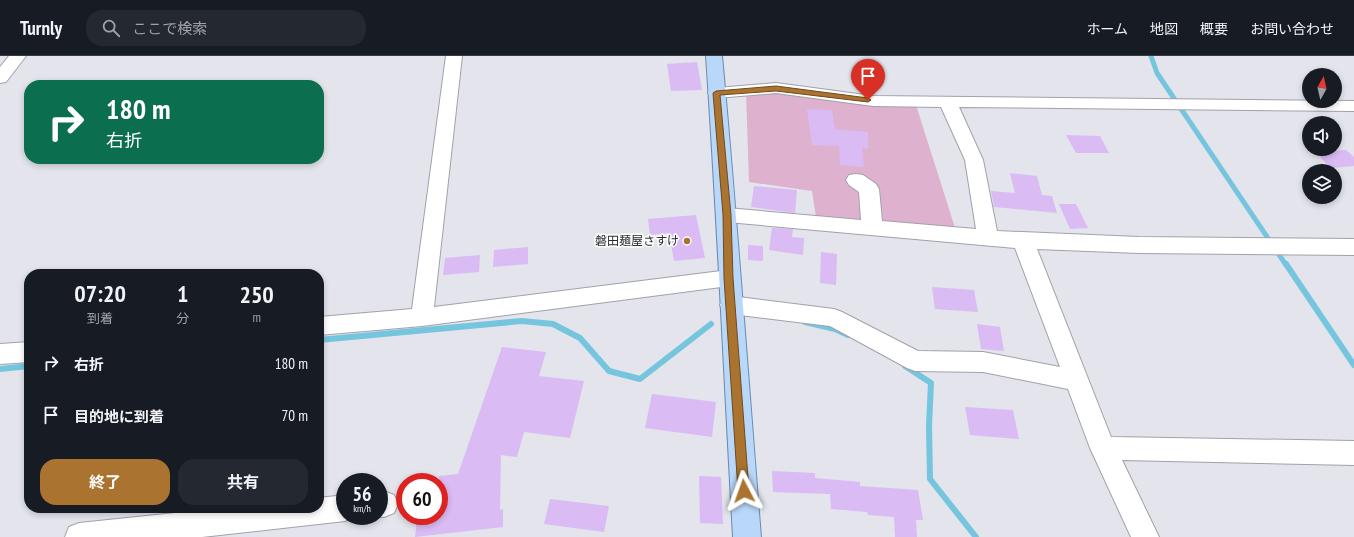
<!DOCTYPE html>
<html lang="ja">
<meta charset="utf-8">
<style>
body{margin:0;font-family:"PT Sans Narrow","Noto Sans JP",sans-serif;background:#242831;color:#f1f3f6;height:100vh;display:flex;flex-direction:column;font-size:15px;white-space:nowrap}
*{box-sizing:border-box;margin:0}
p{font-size:13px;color:#9ea1a6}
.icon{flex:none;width:22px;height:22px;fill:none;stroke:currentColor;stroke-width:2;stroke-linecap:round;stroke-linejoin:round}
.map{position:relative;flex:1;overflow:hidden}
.sheet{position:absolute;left:24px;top:213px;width:300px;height:244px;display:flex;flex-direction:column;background:#171b24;border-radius:16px;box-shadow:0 2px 6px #0003}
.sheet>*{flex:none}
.guide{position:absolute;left:24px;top:24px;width:300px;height:84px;border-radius:16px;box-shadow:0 2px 6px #0003;background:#0b6e4f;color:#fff;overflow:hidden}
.needle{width:26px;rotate:8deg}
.controls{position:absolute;left:1302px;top:12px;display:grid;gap:8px}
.controls a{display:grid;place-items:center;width:40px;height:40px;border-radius:50%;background:#171b24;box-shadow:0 2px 6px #0003;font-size:20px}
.speed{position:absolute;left:336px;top:417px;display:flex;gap:8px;font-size:20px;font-weight:700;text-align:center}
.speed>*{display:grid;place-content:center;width:52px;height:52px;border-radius:50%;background:#171b24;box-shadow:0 2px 6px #0003;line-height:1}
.speed small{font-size:10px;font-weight:400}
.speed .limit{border:6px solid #d22;background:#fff;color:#111}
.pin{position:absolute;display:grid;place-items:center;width:34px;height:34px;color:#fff;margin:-41px -17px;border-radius:50% 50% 50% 0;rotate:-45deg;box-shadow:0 0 4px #0007}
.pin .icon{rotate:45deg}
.me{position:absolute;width:44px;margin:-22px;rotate:356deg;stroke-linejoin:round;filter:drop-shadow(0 0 3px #0008)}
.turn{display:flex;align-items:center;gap:14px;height:84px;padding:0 16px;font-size:18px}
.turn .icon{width:52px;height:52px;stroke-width:2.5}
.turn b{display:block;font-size:28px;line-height:34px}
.eta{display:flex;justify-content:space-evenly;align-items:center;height:68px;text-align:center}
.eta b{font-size:24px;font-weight:700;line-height:28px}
.action{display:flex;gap:8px;margin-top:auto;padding:8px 16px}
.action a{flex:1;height:46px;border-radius:16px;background:#aa732f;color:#fff;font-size:16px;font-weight:700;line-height:46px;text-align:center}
.action a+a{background:#242831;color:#f1f3f6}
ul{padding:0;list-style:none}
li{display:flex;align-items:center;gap:12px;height:52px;padding:0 16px}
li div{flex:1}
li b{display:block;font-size:15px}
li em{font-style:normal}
header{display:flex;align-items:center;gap:24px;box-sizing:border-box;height:56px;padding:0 20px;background:#171b24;border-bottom:1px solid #363941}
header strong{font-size:19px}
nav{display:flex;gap:22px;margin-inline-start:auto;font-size:14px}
.search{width:280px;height:36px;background:#242831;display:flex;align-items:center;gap:10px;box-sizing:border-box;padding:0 14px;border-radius:16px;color:#9ea1a6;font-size:15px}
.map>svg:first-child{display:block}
</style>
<header>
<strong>Turnly</strong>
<div class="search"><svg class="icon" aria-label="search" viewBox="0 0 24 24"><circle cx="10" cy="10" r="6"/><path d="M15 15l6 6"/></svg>ここで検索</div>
<nav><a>ホーム</a><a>地図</a><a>概要</a><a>お問い合わせ</a></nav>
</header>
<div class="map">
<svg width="1354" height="481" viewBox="0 0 1354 481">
<rect width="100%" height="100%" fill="#e3e4ec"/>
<path fill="#deb1ce" d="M 746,35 L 915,46 L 957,178 L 816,161 L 812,135 L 749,126 Z"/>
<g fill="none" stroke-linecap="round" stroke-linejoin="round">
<path stroke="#76c5de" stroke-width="5" d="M 1151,0 L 1157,17 L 1286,209"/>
<path stroke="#76c5de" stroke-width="6" d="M 1286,208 L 1354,309
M 805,266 L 835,273 L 848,279
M 319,284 L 522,265 L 553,268 L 580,282 L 609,315 L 640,323 L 711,268
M 905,310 L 931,327 L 929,370 L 930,423 L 976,481
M 0,313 L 29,310"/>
</g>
<path fill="#dabbf4" d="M 697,6 L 702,34 L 671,35 L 667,8 Z
M 807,53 L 832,54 L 835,73 L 868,76 L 868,93 L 862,92 L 864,111 L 840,109 L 839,90 L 812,89 Z
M 1066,79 L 1100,80 L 1109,97 L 1076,97 Z
M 1346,94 L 1354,101 L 1354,110 L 1331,112 L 1315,96 Z
M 1010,117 L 1037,120 L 1042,139 L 1052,140 L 1057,157 L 994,151 L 991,135 L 1015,137 Z
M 754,130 L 797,134 L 795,157 L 751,151 Z
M 1059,148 L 1076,148 L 1088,172 L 1070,173 Z
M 696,159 L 705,202 L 674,205 L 669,177 L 650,179 L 648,163 Z
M 772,172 L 793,173 L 792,181 L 804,182 L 803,199 L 769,194 Z
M 748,189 L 763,190 L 763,205 L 748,204 Z
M 528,191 L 528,208 L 493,211 L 494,194 Z
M 821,196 L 837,198 L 836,229 L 820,227 Z
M 480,199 L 479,216 L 443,219 L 445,202 Z
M 932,231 L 974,234 L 978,256 L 935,253 Z
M 977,268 L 1000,271 L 1004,295 L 981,293 Z
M 502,291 L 546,296 L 539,320 L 584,325 L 570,382 L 524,376 L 517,401 L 501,399 L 500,454 L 503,453 L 503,471 L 415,481 L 417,464 L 439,461 L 439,420 L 458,418 Z
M 652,338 L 716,346 L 712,381 L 645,372 Z
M 965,351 L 1013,354 L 1019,383 L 970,379 Z
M 772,415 L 815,417 L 815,422 L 860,426 L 860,430 L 918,434 L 923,464 L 916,464 L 917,481 L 895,481 L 894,461 L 868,459 L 867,456 L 831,453 L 830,438 L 773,436 Z
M 699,420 L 721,421 L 723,468 L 700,467 Z
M 550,443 L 609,450 L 604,476 L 544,468 Z"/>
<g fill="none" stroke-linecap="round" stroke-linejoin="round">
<g stroke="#a1a2a9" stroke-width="2">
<path id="minor" d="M 9,0 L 26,0 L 6,26 L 0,27 L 0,11 Z
M 446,0 L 462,0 L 434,251 L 729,214 L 737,216 L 740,222 L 737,228 L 729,230 L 422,270 L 319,279 L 319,261 L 412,253 Z
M 776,27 L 873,40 L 1354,45 L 1354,55 L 959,51 L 983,104 L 997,175 L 1139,181 L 1354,183 L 1354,199 L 1139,197 L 1037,193 L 1111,381 L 1354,385 L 1354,409 L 1122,404 L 1159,481 L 1131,481 L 1090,392 L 1068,333 L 983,316 L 915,315 L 907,312 L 830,270 L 731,258 L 723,255 L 720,249 L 723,243 L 731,240 L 834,253 L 842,256 L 918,295 L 983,296 L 1060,311 L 1015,192 L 727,166 L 720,164 L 717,159 L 720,154 L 727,152 L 861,164 L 859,136 L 849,129 L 846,124 L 849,119 L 856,118 L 863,119 L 876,128 L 879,133 L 882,165 L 976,173 L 965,104 L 941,51 L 873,50 L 776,37 L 717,42 L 711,41 L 708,37 L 711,33 L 717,32 Z
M 29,286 L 29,306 L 0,308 L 0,288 Z
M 379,435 L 384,435 L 394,439 L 398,448 L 394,457 L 384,461 L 377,460 L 379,460 Z
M 345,439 L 345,460 L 355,460 L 345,465 L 202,481 L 65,481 L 69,471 L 79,467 L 223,452 L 319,452 L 319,442 Z"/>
</g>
<g stroke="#688baf" stroke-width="2">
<path id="major" d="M 706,0 L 722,0 C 737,160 748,321 761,481 L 733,481 C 724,321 717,160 706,0 Z"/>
</g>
<use href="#minor" fill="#fff" fill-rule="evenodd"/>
<use href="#major" fill="#b9d8f9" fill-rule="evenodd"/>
</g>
<path fill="#aa732f" stroke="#6e4b1f" d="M 776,30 L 868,42 L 871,44 L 868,46 L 776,35 L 720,39 L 731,159 L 733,222 L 749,435 L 747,438 L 744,440 L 740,438 L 738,435 L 724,222 L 723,159 L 713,37 L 716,35 Z"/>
<circle fill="#aa732f" stroke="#fff" stroke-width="1.5" cx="687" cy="185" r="4"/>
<g text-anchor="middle" stroke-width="3" stroke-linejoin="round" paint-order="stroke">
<g font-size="12" fill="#2a2b2e" stroke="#fff" text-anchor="end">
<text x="679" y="189">磐田麺屋さすけ</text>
</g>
</g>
</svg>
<div class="controls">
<a><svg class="needle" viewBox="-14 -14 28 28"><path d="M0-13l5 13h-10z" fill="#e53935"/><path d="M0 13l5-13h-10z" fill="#9ea1a6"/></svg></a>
<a><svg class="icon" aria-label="sound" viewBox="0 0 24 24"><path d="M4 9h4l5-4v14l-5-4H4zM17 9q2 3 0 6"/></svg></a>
<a><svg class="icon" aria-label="layers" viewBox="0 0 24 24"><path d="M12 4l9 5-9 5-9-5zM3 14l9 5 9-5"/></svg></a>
</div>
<div class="speed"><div>56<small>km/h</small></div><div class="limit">60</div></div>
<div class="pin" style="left:868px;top:44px;background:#d93025"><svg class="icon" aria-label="arrive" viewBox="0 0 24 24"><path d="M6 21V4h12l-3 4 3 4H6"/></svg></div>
<svg class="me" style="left:744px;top:435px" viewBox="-20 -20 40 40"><path d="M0-17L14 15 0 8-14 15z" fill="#aa732f" stroke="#fff" stroke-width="4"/></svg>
<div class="guide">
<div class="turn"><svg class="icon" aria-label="right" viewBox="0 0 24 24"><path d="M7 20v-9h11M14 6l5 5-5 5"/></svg><div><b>180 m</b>右折</div></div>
</div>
<section class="sheet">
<div class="eta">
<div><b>07:20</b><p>到着</p></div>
<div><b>1</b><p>分</p></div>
<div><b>250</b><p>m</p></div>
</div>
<ul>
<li><svg class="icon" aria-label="right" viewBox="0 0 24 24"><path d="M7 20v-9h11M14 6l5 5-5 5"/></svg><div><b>右折</b></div><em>180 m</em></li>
<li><svg class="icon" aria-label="arrive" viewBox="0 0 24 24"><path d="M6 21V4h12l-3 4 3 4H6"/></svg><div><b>目的地に到着</b></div><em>70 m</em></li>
</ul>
<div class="action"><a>終了</a><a>共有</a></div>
</section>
</div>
